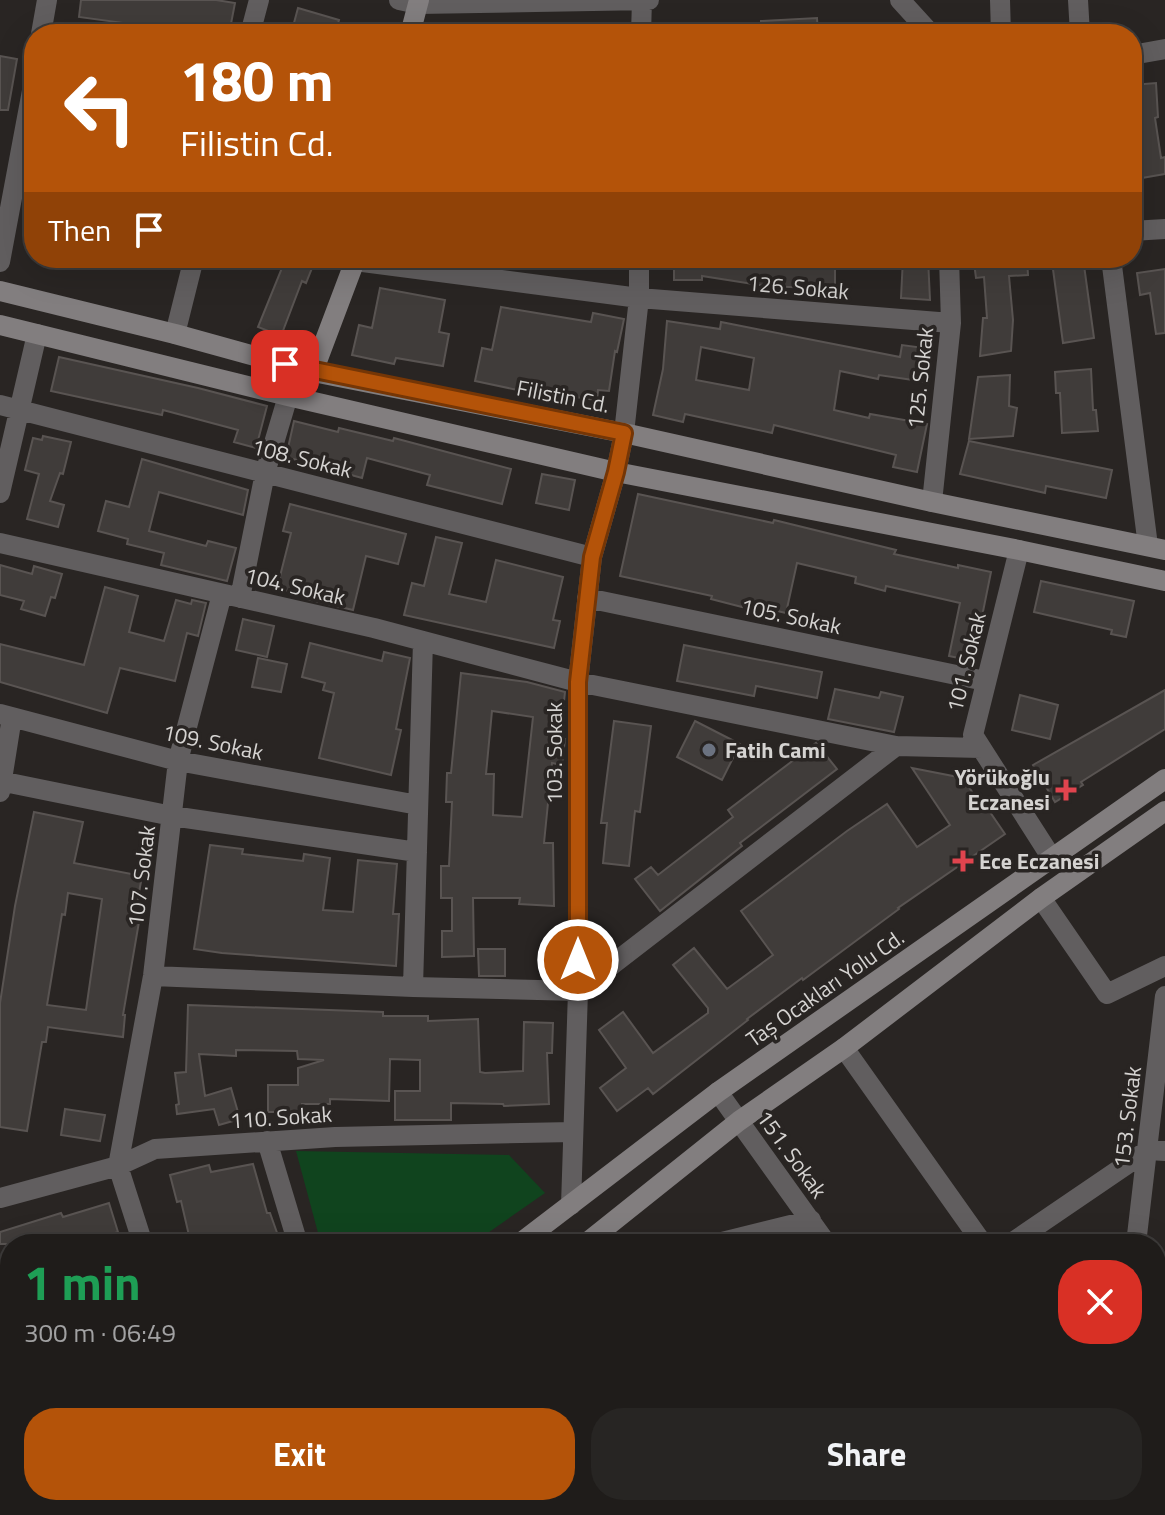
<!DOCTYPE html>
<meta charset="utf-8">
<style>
body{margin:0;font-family:"Titillium Web",sans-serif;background:#272523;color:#f1f3f6;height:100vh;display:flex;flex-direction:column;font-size:30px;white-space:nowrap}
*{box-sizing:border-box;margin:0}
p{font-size:26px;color:#a1a1a2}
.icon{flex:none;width:44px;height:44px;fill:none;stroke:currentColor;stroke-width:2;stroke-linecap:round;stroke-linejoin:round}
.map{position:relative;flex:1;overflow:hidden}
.panel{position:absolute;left:0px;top:1234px;width:1166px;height:282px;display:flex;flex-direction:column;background:#1f1c1a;border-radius:32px 32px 0 0;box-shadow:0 8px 32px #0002,0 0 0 2px #3c3a39}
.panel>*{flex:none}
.top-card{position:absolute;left:24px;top:24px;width:1118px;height:244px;border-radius:32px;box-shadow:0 8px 32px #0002,0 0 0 2px #3c3a39;background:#b45309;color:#fff;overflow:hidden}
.pin{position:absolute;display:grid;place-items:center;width:68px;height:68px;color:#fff;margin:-34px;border-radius:16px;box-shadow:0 4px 12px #0006}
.me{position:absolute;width:88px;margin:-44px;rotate:0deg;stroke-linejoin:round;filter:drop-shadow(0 0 6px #0008)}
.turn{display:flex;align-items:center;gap:28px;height:168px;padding:0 24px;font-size:36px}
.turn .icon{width:104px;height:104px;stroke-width:2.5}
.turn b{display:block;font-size:56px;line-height:68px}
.then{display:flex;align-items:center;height:76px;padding:0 24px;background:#0003;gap:16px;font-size:30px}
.round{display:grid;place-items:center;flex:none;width:84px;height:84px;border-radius:32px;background:#272523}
.head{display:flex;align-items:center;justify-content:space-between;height:136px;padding:0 24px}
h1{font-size:48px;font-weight:700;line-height:60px;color:#1e9e55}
.primary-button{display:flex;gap:16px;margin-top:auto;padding:16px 24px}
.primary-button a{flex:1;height:92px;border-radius:32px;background:#b45309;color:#fff;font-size:32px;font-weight:700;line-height:92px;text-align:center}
.primary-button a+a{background:#272523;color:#f1f3f6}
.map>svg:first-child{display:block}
</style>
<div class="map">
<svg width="1165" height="1515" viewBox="0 0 1165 1515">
<rect width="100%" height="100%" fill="#292523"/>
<path fill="#10441e" d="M 296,1151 L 509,1155 L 545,1193 L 472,1244 L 321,1244 Z"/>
<path fill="#403c3a" stroke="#595452" stroke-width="2" fill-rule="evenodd" d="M 81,0 L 216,0 L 235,3 L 229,34 L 168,34 L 168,29 L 79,17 Z
M 298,8 L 339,20 L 335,34 L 291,34 Z
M 817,18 L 818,34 L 761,34 L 761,21 Z
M 0,56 L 17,59 L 8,110 L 0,110 Z
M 1156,83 L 1158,117 L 1155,118 L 1161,158 L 1165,157 L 1165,174 L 1136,179 L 1132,152 L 1132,85 Z
M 286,258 L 316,258 L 306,283 L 302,281 L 281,336 L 258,327 Z
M 674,258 L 744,258 L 835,263 L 835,289 L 766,286 L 702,276 L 702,280 L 674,280 Z
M 903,258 L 928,258 L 930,300 L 901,298 Z
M 1083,258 L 1094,338 L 1063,343 L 1052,262 Z
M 1027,259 L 1028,275 L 1009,276 L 1013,320 L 1011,351 L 980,356 L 983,318 L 987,318 L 984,277 L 976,278 L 974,263 Z
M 1165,269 L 1165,333 L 1156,334 L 1150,293 L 1140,295 L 1137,273 Z
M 380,288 L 445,300 L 439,332 L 449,334 L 443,366 L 396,358 L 394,364 L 352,355 L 359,325 L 372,328 Z
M 501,307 L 591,322 L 593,313 L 624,319 L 617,352 L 615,351 L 609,391 L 598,390 L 597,400 L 552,394 L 551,397 L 475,381 L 482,348 L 492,350 Z
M 667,321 L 720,329 L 721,322 L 900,357 L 902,345 L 932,349 L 927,382 L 879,375 L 878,379 L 840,371 L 834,410 L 869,418 L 870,414 L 927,424 L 917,472 L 893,467 L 896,455 L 774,425 L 772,433 L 685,414 L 683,422 L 653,415 L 663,369 ZM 701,347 L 754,358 L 749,390 L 696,380 Z
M 59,357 L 198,388 L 267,406 L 256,448 L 234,442 L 238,430 L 163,410 L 162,415 L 51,391 Z
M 1091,369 L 1093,410 L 1096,410 L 1098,431 L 1062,433 L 1060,393 L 1056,393 L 1055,372 Z
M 1010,375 L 1009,406 L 1017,408 L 1013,436 L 969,439 L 978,377 Z
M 294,421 L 338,432 L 339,428 L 393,441 L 394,438 L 511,469 L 502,504 L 427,485 L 430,475 L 367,458 L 362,478 L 286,457 Z
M 43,436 L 71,442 L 63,474 L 60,473 L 50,501 L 64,505 L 58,527 L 27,519 L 39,474 L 25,470 L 33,438 L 42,440 Z
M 969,441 L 1112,470 L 1106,498 L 1046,486 L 1045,493 L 960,474 Z
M 142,459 L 248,490 L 243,515 L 159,492 L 149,531 L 206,546 L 208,541 L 236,548 L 227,581 L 161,565 L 164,553 L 127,544 L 128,539 L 98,531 L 106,501 L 129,507 Z
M 542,474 L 575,480 L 569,510 L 536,503 Z
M 638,494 L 773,523 L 774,520 L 896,550 L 894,554 L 958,568 L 958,565 L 991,572 L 973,661 L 949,656 L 960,603 L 886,586 L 885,591 L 855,583 L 856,577 L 797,563 L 786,613 L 743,603 L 742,607 L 711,599 L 712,596 L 620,576 Z
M 290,504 L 406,534 L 398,564 L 366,556 L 353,610 L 307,599 L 308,596 L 277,588 L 291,533 L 283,531 Z
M 436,537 L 462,543 L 449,594 L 486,602 L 496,560 L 563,577 L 553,620 L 560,621 L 554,648 L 404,615 L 412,583 L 424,586 Z
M 0,565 L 32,574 L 34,566 L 62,574 L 55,598 L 51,597 L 45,616 L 21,609 L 24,601 L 0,595 Z
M 1041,581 L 1134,601 L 1126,637 L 1111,634 L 1112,630 L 1034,612 Z
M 105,587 L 138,596 L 129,632 L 164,641 L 176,600 L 191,604 L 192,600 L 206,603 L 198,636 L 187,633 L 175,681 L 120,668 L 107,713 L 0,682 L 0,644 L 84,665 Z
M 243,619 L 274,626 L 267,657 L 236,650 Z
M 310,643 L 382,661 L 384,652 L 410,658 L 396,729 L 401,730 L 391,775 L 319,758 L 334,693 L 323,690 L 325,683 L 302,677 Z
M 684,645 L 822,672 L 817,698 L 756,686 L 754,696 L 677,681 Z
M 258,658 L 287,664 L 281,692 L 252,687 Z
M 461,673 L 527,682 L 565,692 L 560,739 L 565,739 L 562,765 L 552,763 L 544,843 L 553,843 L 554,906 L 519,904 L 520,898 L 473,898 L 474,956 L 442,957 L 442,931 L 452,931 L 452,898 L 441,898 L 441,866 L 449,866 L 452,802 L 446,802 L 447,773 L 451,773 ZM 492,711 L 533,717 L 522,817 L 493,815 L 494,774 L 486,774 Z
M 835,689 L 879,698 L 881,692 L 903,697 L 894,732 L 828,719 Z
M 1165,690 L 1165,729 L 1081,782 L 1083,785 L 1055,802 L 1033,765 Z
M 1020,695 L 1058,705 L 1050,739 L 1012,730 Z
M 614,721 L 651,726 L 640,812 L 635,811 L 629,866 L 603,863 L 607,823 L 601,823 Z
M 695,721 L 740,744 L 722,780 L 677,757 Z
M 816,743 L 837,769 L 740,843 L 742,846 L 660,911 L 635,879 L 651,867 L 658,875 L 733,817 L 728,810 Z
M 912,768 L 963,778 L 980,804 L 983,802 L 1005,834 L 898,908 L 899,909 L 803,980 L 802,978 L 747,1019 L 748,1020 L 653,1094 L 648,1088 L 617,1111 L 600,1088 L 626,1068 L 599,1030 L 623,1012 L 653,1053 L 708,1013 L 708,1008 L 673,965 L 694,948 L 727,989 L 773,955 L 741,911 L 847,831 L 887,804 L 917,847 L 950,825 Z
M 34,812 L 83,822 L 74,863 L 142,876 L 135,915 L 140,916 L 123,1015 L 125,1015 L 123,1037 L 48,1027 L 46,1042 L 42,1042 L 27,1131 L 0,1127 L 0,1003 L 15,906 ZM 68,893 L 102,899 L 86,1010 L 47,1005 L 62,914 L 65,915 Z
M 210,845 L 243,849 L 242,854 L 303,861 L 304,854 L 330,858 L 323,910 L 353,912 L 358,860 L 397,864 L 393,914 L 399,914 L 396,966 L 222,953 L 194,949 Z
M 478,949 L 505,949 L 505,976 L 479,976 Z
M 188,1005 L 383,1012 L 383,1016 L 428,1016 L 428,1021 L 478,1019 L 480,1072 L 485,1073 L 523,1071 L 524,1022 L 553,1023 L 552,1053 L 547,1053 L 549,1104 L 504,1106 L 503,1104 L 451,1103 L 451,1120 L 395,1120 L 395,1091 L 420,1091 L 420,1060 L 390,1059 L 389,1101 L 330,1099 L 330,1104 L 302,1104 L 302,1112 L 268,1112 L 268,1085 L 298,1085 L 298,1068 L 324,1060 L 298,1059 L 297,1051 L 236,1050 L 236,1056 L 199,1054 L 205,1096 L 231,1088 L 240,1119 L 219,1125 L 214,1109 L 177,1114 L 176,1105 L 179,1104 L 175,1073 L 186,1072 Z
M 65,1109 L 105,1115 L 100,1141 L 61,1135 Z
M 253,1164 L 267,1213 L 270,1213 L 281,1244 L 191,1244 L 181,1201 L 177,1202 L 170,1175 L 209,1165 L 211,1172 Z
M 109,1203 L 118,1232 L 83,1243 L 82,1240 L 68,1244 L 0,1244 L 0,1232 L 61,1213 L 63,1217 Z"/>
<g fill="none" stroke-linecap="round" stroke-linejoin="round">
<path stroke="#615e5f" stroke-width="20" d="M 399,0 L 418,4 L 649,0
M 900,0 L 931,34
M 1000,0 L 1001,34
M 1078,0 L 1080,34
M 41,34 L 47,0
M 250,34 L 259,0
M 641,34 L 642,0
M 1132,55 L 1165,49
M 1132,231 L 1165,229
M 1111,258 L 1148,546
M 355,261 L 639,298 L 951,323
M 0,262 L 34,80
M 175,334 L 194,258
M 0,405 L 592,557
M 0,493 L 37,334
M 932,502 L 951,323 L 949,258
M 0,543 L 374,628 L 578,682 L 896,746 L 981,748
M 1019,550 L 973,735 L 1053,860
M 240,598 L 265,473 L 288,396
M 587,598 L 985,681
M 0,714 L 178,761 L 418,805
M 0,781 L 172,816 L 417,852
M 0,792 L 12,717
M 1041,898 L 1107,994 L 1165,966
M 153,976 L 413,987 L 578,991 L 896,746
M 413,987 L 423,641
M 844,1048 L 983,1244
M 718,1092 L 827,1244
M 267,1141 L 298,1244
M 0,1198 L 118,1166 L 155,1149 L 335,1137 L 573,1132
M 571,1205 L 578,991 L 578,682 L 592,557 L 616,472 L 624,433 L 639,298 L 639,258
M 143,1244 L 118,1166 L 153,976 L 178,761 L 222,594
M 714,1244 L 811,1220
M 1010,1244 L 1148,1150 L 1165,1151
M 1136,1244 L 1165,996
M 1156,1388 L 1165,1388
M 0,1449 L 10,1467
M 32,1506 L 37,1515
M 355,1506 L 356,1515
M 526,1515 L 527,1506
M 901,1515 L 901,1506"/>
<path stroke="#615e5f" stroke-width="20" d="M 245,1515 L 257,1506"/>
<path stroke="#827e7f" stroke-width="20" d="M 410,34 L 419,0
M 0,291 L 175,334 L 313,372 L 624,433 L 932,502 L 1165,550
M 0,325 L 288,396 L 616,472 L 1019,550 L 1165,581
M 305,379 L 313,372 L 356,258
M 519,1244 L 718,1092 L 1165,779
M 585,1244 L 739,1121 L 844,1048 L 1041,898 L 1165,811
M 166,1515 L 179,1506
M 214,1515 L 225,1506"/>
</g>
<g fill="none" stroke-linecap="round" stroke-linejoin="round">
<g stroke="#753606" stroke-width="20">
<path id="route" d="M 285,364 L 624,433 L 616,472 L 592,557 L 578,682 L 578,960"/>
</g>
<use href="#route" stroke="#b45309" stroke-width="14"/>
</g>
<circle fill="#6b7280" stroke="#292523" stroke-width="3" cx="709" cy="750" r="8"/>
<g fill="#e0444e" stroke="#292523" stroke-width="3">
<path d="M1062 778h8v8h8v8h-8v8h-8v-8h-8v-8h8z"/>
<path d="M959 849h8v8h8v8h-8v8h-8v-8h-8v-8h8z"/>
</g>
<g text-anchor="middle" stroke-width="7" stroke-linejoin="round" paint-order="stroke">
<g font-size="22" fill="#d5d3d1" stroke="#292523">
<text transform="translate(798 287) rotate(5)" y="8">126. Sokak</text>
<text transform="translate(920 378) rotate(-84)" y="8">125. Sokak</text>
<text transform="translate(563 396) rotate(11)" y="8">Filistin Cd.</text>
<text transform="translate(302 458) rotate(14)" y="8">108. Sokak</text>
<text transform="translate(295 586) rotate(13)" y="8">104. Sokak</text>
<text transform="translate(791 616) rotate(12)" y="8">105. Sokak</text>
<text transform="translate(966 662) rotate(-76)" y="8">101. Sokak</text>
<text transform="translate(213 742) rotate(12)" y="8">109. Sokak</text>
<text transform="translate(554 753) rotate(-90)" y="8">103. Sokak</text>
<text transform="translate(141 876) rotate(-83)" y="8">107. Sokak</text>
<text transform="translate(825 988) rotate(-35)" y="8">Taş Ocakları Yolu Cd.</text>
<text transform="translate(281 1117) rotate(-4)" y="8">110. Sokak</text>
<text transform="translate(1127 1117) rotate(-83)" y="8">153. Sokak</text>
<text transform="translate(792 1154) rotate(54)" y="8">151. Sokak</text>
</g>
<g font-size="22" font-weight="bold" fill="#d5d3d1" stroke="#292523" text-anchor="start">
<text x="725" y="758">Fatih Cami</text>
<text x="1050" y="785" text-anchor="end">Yörükoğlu<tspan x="1050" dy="25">Eczanesi</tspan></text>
<text x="979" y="869">Ece Eczanesi</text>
</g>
</g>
</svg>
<div class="pin" style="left:285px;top:364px;background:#d93025"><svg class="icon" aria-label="arrive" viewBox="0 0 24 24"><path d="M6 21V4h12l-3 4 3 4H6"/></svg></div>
<svg class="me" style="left:578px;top:960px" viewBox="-20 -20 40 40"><circle r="17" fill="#b45309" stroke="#fff" stroke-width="3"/><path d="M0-11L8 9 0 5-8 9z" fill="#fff"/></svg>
<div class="top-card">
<div class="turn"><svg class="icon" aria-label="left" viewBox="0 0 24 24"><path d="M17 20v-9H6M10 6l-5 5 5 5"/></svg><div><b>180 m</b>Filistin Cd.</div></div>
<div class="then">Then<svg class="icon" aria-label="arrive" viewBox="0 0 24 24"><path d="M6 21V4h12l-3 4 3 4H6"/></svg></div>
</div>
<section class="panel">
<div class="head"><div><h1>1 min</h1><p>300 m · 06:49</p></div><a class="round" style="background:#d93025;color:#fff"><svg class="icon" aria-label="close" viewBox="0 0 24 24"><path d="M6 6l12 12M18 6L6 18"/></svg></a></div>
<div class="primary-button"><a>Exit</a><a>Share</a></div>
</section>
</div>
